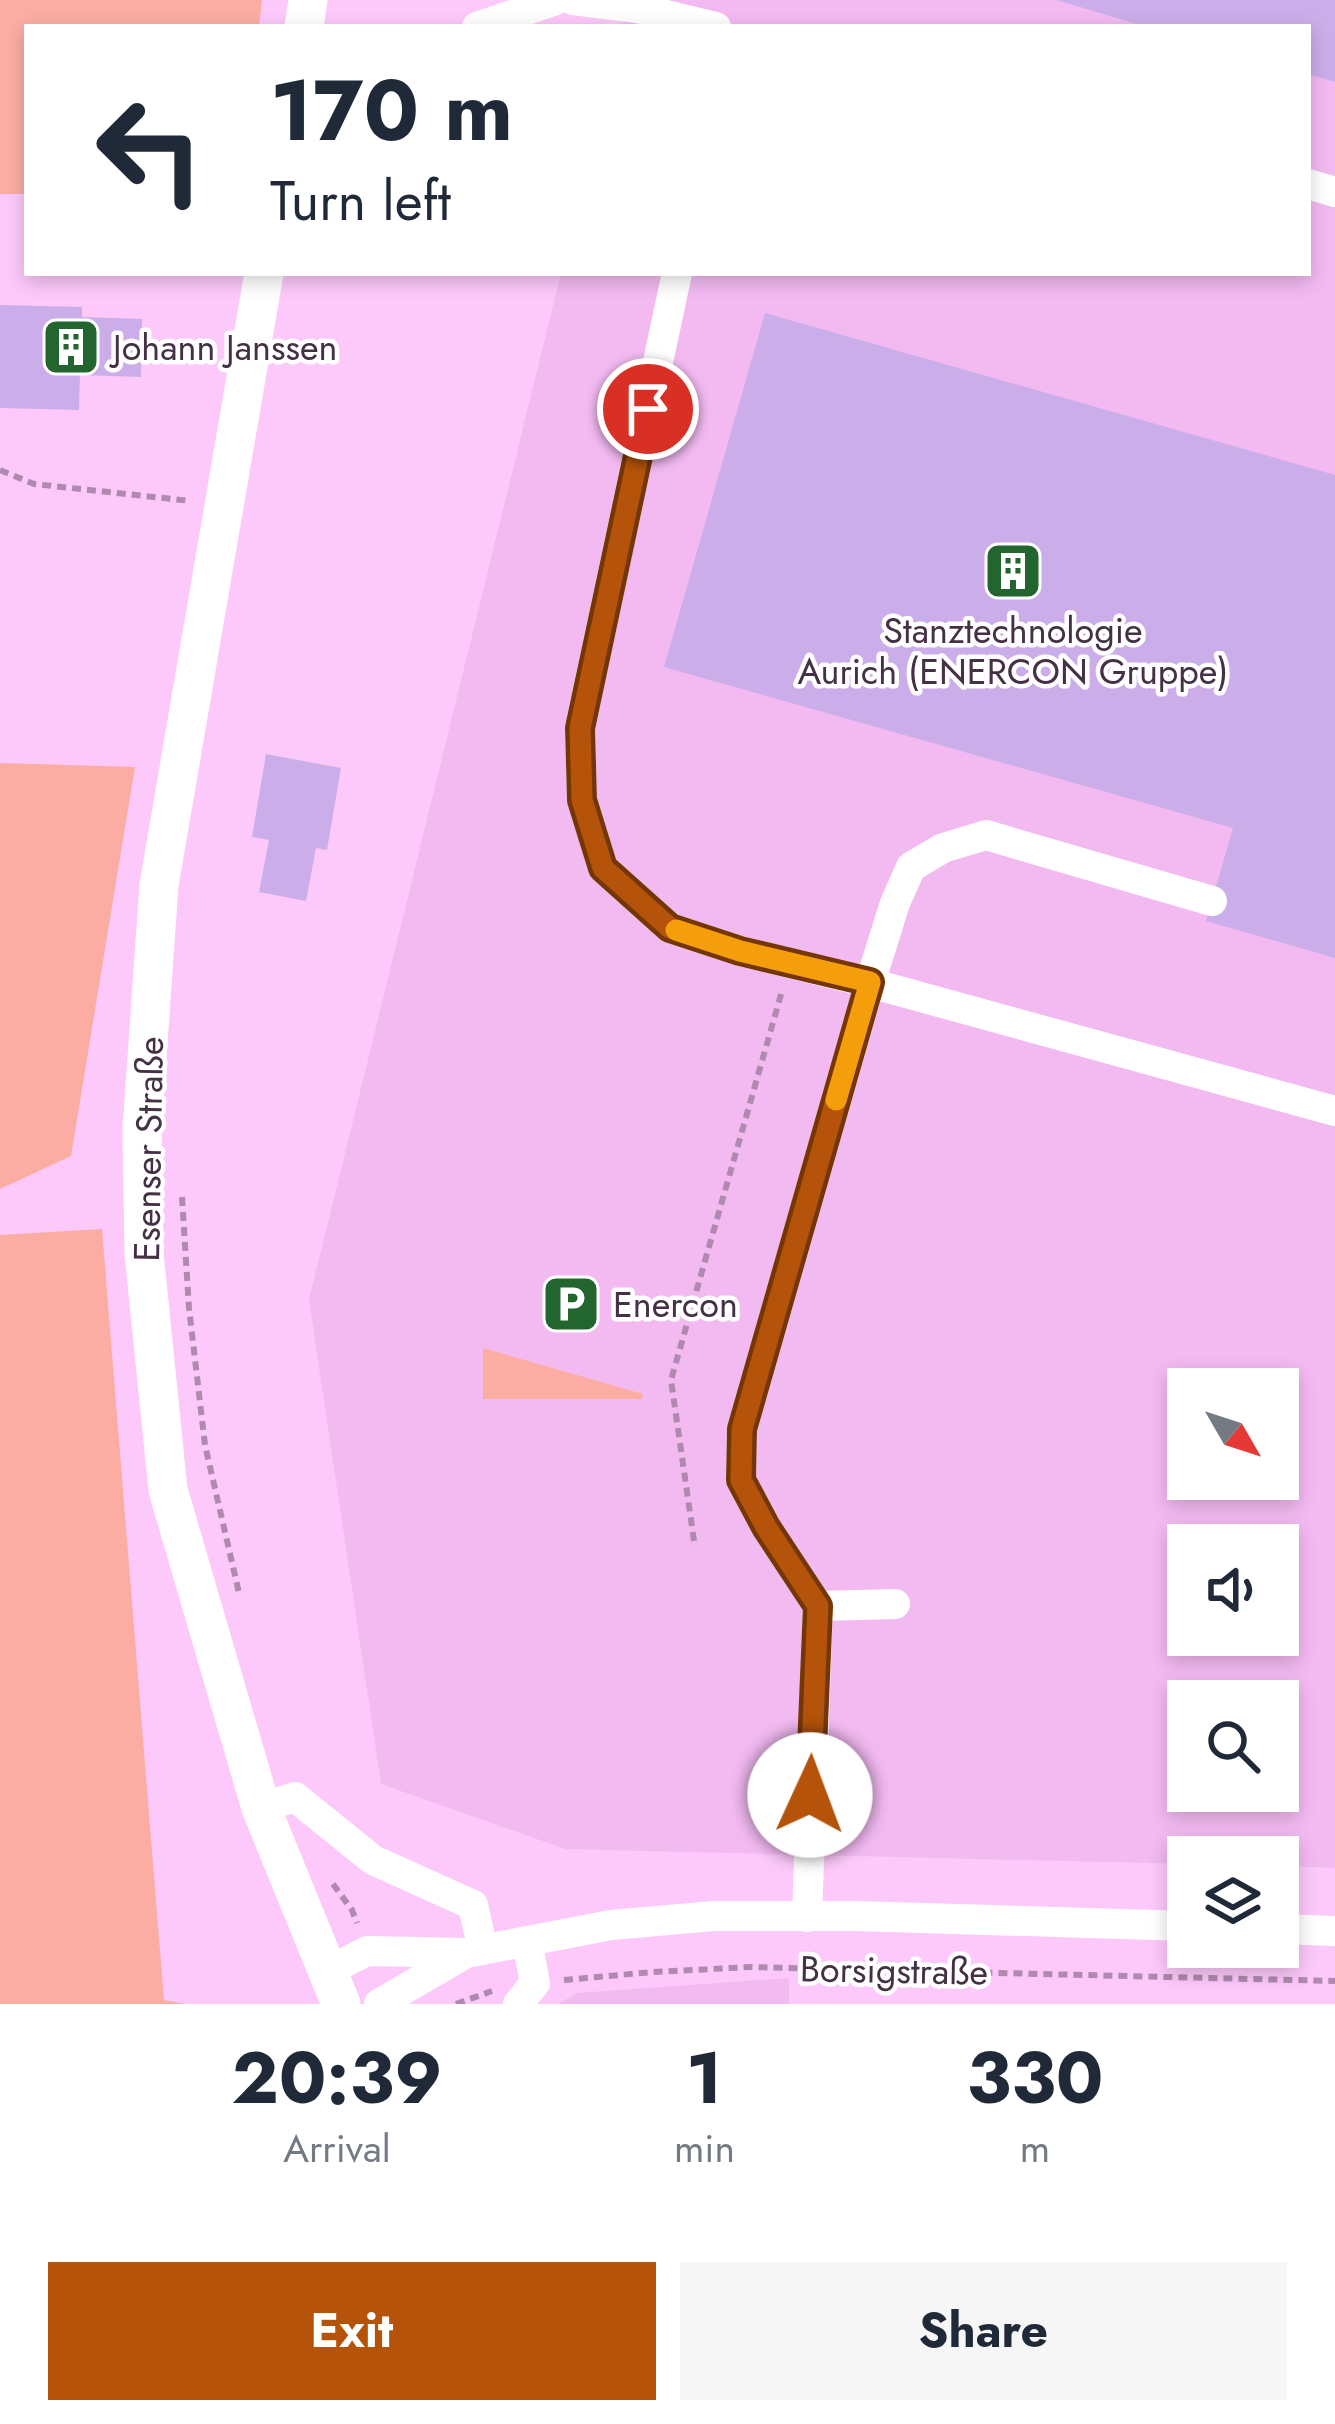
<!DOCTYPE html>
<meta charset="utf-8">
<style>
body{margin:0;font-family:Jost,sans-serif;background:#f6f6f7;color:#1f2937;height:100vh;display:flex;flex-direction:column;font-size:45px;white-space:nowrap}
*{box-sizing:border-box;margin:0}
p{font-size:39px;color:#747a83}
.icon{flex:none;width:66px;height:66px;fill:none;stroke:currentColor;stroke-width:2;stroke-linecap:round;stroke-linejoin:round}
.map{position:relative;height:2004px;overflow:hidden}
.side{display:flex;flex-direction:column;background:#fff;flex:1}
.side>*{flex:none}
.hud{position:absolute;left:24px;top:24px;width:1287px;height:252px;border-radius:0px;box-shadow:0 6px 18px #0003;background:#fff;color:#1f2937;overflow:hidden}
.needle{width:78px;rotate:129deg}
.controls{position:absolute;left:1167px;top:1368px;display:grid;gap:24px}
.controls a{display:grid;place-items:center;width:132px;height:132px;border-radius:0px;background:#fff;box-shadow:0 6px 18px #0003;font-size:60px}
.pin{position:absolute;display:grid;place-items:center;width:102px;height:102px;color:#fff;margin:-51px;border:6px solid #fff;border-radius:50%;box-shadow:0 3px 12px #0007}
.me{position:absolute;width:132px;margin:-66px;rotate:2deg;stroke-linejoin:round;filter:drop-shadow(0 0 9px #0008)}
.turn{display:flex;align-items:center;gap:42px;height:252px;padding:0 48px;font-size:54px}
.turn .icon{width:156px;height:156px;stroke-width:2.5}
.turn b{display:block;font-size:84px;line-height:102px}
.eta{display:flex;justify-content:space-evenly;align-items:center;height:204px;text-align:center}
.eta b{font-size:72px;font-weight:700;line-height:84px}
.primary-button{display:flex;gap:24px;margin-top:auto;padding:24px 48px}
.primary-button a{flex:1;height:138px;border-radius:0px;background:#b45309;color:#fff;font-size:48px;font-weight:700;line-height:138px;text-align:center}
.primary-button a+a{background:#f6f6f7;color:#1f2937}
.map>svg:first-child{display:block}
</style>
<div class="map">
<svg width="1335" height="2004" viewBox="0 0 1335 2004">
<rect width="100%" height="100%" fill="#fdc9fb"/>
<path fill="#f3baf2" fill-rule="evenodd" d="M 628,0 L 1335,0 L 1335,1868 L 1278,1866 L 1278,1857 L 1188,1857 L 1188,1864 L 565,1849 L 381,1784 L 309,1300 L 561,273 L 1308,273 L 1308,27 L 622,27 ZM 1188,1389 L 1278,1389 L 1278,1479 L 1188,1479 ZM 1188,1545 L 1278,1545 L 1278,1635 L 1188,1635 ZM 1188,1701 L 1278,1701 L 1278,1791 L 1188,1791 Z
M 789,1978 L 789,2004 L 558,2004 L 577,1993 Z"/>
<path fill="#fbada4" d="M 0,0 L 262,0 L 259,27 L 27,27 L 27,194 L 0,194 Z
M 0,763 L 135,767 L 71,1156 L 0,1189 Z
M 102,1229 L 164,2000 L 185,2004 L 0,2004 L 0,1235 Z
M 483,1348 L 643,1394 L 642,1399 L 483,1399 Z"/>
<path fill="#cbaee9" d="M 1057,0 L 1335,0 L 1335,82 L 1308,74 L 1308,27 L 1146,27 Z
M 0,305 L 82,307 L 82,317 L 142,319 L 141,377 L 80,375 L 79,410 L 0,408 Z
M 765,313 L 1335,475 L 1335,958 L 1206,921 L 1233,828 L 664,667 Z
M 266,754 L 341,768 L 327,850 L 316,848 L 306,901 L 259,892 L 269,840 L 252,837 Z"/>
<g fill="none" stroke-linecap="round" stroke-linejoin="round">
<path stroke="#af89ae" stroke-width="6" stroke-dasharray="9 6" stroke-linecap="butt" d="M 0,470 L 34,484 L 191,501
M 182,1197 L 189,1308 L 205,1445 L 239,1593
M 694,1541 L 671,1380 L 782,991
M 333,1884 L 352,1910 L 357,1923
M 564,1980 L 653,1972 L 750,1967 L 1335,1981
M 456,2004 L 492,1991"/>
<path stroke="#fff" stroke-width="30" d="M 573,0 L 637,8 L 716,27
M 477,27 L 556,0
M 1308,184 L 1335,192
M 677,273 L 580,727 L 582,799 L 603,868 L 670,928 L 740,951 L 870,983 L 895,903 L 911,867 L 943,848 L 986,835 L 1212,901
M 818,1606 L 895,1604
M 261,1808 L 295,1797 L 373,1860 L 473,1905 L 483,1950
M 807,1917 L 818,1606 L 766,1527 L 741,1480 L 742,1429 L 870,983 L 1335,1111
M 1278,1929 L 1335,1931
M 328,1971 L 367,1951 L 466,1953 L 611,1925 L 714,1916 L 856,1916 L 1188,1926
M 379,2004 L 466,1953
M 518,2004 L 535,1983 L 527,1941"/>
<path stroke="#fff" stroke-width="39" d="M 304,27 L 308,0
M 264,273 L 159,885 L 142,1129 L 144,1253 L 168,1490 L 261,1808 L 341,2004"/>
</g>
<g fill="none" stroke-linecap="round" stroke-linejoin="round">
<g stroke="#753606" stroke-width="30">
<path id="route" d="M 648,409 L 580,728 L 582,800 L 603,868 L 670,928 L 740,951 L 870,982 L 742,1429 L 741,1480 L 766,1527 L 818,1606 L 810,1795"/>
</g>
<use href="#route" stroke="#b45309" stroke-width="21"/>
<path stroke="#f59e0b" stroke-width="21" d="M 676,930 L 740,951 L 870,982 L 836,1100"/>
</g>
<defs>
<g id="building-square" transform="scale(3)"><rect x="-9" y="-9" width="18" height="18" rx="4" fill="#23652f" stroke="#fefefe"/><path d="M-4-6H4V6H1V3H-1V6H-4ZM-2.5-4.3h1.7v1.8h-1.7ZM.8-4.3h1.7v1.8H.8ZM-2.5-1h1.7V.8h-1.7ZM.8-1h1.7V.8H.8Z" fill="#fff"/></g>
<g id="parking-square" transform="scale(3)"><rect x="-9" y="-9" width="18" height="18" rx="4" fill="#23652f" stroke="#fefefe"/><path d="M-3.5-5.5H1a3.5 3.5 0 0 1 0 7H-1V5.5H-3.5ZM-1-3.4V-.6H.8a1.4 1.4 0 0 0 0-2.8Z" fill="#fff"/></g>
</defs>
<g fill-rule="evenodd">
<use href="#building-square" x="71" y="347"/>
<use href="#building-square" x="1013" y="571"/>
<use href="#parking-square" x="571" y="1304"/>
</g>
<g text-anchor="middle" stroke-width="9" stroke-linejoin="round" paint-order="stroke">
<g font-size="36" fill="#453145" stroke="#fefefe" text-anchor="start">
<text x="113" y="360">Johann Janssen</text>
<text x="1013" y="643" text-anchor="middle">Stanztechnologie<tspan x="1013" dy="41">Aurich (ENERCON Gruppe)</tspan></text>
<text x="613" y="1317">Enercon</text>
</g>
<g font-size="36" fill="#453145" stroke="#fefefe">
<text transform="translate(148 1149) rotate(-89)" y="13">Esenser Straße</text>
<text transform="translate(894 1970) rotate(1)" y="13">Borsigstraße</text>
</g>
</g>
</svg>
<div class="controls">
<a><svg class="needle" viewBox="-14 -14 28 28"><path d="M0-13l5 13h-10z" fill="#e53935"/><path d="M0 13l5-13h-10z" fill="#747a83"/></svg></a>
<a><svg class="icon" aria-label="sound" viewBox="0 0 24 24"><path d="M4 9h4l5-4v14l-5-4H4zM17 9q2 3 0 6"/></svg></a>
<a><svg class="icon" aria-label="search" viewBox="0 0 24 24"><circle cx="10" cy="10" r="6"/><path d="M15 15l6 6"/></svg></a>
<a><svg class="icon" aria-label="layers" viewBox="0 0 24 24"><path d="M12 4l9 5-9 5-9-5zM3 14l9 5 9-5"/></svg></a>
</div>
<div class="pin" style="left:648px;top:409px;background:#d93025"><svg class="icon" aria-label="arrive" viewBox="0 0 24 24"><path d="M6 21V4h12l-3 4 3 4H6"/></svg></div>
<svg class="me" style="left:810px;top:1795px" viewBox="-20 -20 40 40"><circle r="19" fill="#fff"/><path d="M0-13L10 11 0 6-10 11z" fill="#b45309"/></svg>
<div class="hud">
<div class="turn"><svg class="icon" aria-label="left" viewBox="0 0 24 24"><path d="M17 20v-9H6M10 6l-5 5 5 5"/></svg><div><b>170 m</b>Turn left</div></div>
</div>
</div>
<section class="side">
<div class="eta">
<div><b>20:39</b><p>Arrival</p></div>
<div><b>1</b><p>min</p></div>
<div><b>330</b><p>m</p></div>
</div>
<div class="primary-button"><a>Exit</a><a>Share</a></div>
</section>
